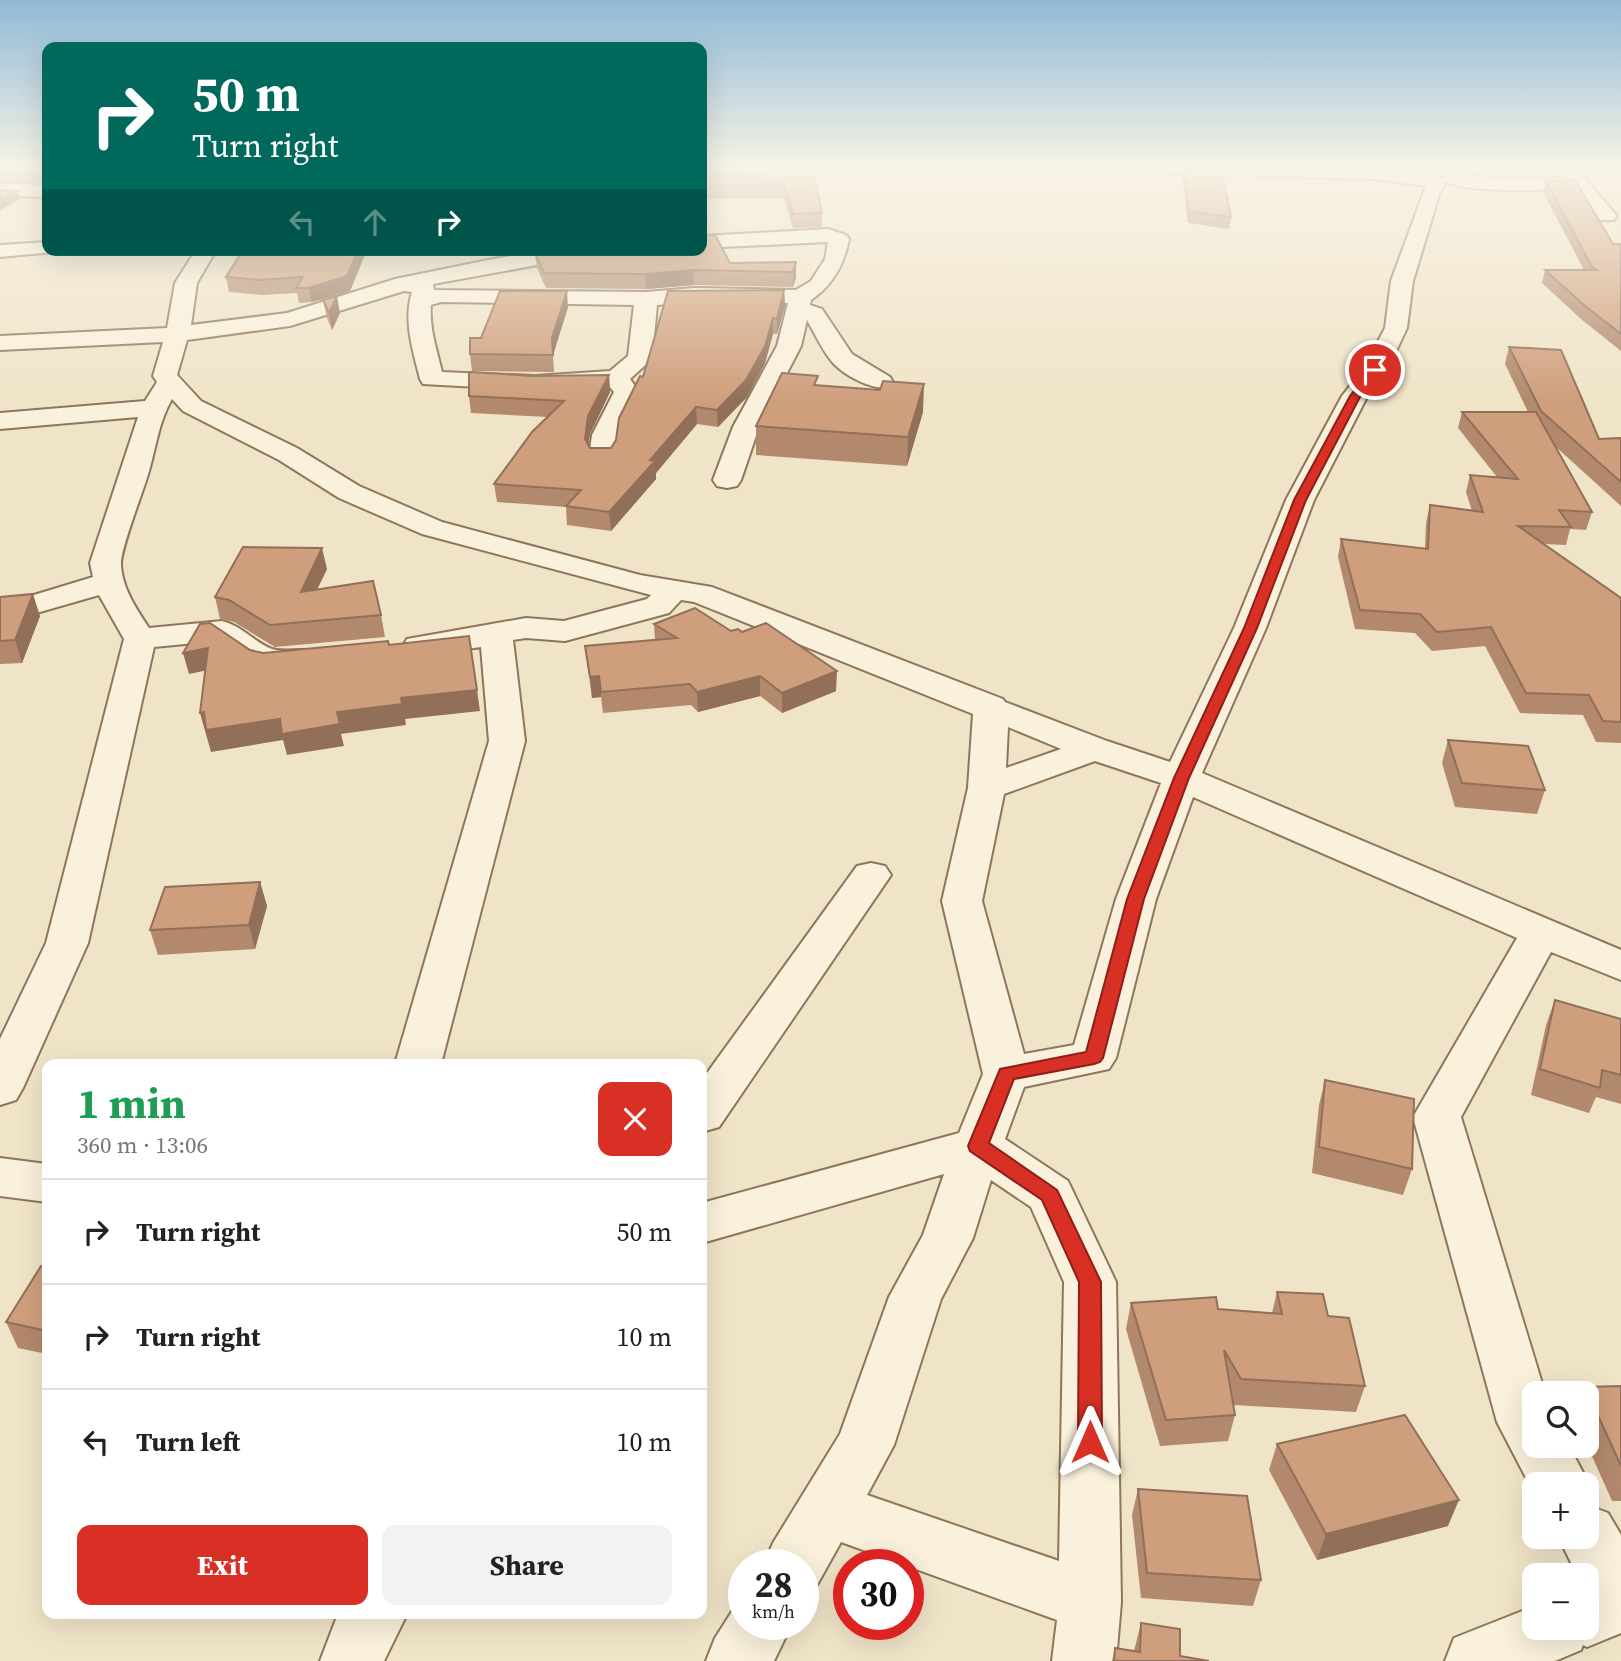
<!DOCTYPE html>
<meta charset="utf-8">
<style>
body{margin:0;font-family:"Source Serif 4",serif;background:#f2f2f2;color:#222;height:100vh;display:flex;flex-direction:column;font-size:26px;white-space:nowrap}
*{box-sizing:border-box;margin:0}
p{font-size:23px;color:#767676}
.icon{flex:none;width:38px;height:38px;fill:none;stroke:currentColor;stroke-width:2;stroke-linecap:round;stroke-linejoin:round}
.map{position:relative;flex:1;overflow:hidden}
.side{position:absolute;left:42px;top:1059px;width:665px;height:560px;display:flex;flex-direction:column;background:#fff;border-radius:14px;box-shadow:0 7px 28px #0002}
.side>*{flex:none}
.banner{position:absolute;left:42px;top:42px;width:665px;height:214px;border-radius:14px;box-shadow:0 7px 28px #0002;background:#00695c;color:#fff;overflow:hidden}
.buttons{position:absolute;left:1522px;top:1381px;display:grid;gap:14px}
.buttons a{display:grid;place-items:center;width:77px;height:77px;border-radius:14px;background:#fff;box-shadow:0 7px 28px #0002;font-size:35px}
.speed{position:absolute;left:728px;top:1549px;display:flex;gap:14px;font-size:35px;font-weight:700;text-align:center}
.speed>*{display:grid;place-content:center;width:91px;height:91px;border-radius:50%;background:#fff;box-shadow:0 7px 28px #0002;line-height:1}
.speed small{font-size:18px;font-weight:400}
.speed .limit{border:10px solid #d22;background:#fff;color:#111}
.pin{position:absolute;display:grid;place-items:center;width:60px;height:60px;color:#fff;margin:-30px;border:4px solid #fff;border-radius:50%;box-shadow:0 2px 7px #0007}
.me{position:absolute;width:77px;margin:-38px;rotate:0deg;stroke-linejoin:round;filter:drop-shadow(0 0 5px #0008)}
.turn{display:flex;align-items:center;gap:24px;height:147px;padding:0 35px;font-size:32px}
.turn .icon{width:91px;height:91px;stroke-width:2.5}
.turn b{display:block;font-size:49px;line-height:60px}
.lanes{display:flex;align-items:center;height:66px;padding:0 35px;background:#0003;justify-content:center;gap:35px;direction:ltr}
.lanes .off{opacity:.35}
.round{display:grid;place-items:center;flex:none;width:74px;height:74px;border-radius:14px;background:#f2f2f2}
.summary{display:flex;align-items:center;justify-content:space-between;height:119px;padding:0 35px}
h1{font-size:42px;font-weight:700;line-height:52px;color:#1e9e55}
.action{display:flex;gap:14px;margin-top:auto;padding:14px 35px}
.action a{flex:1;height:80px;border-radius:14px;background:#d93025;color:#fff;font-size:28px;font-weight:700;line-height:80px;text-align:center}
.action a+a{background:#f2f2f2;color:#222}
ul{padding:0;list-style:none}
li{display:flex;align-items:center;gap:21px;height:105px;padding:0 35px;border-top:2px solid #e0e0e0}
li div{flex:1}
li b{display:block;font-size:26px}
li em{font-style:normal}
.map>svg:first-child{display:block}
</style>
<div class="map">
<svg width="1621" height="1661" viewBox="0 0 1621 1661">
<rect width="100%" height="100%" fill="#f0e4c8"/>
<g fill="none" stroke-linecap="round" stroke-linejoin="round">
<g stroke="#8d765c" stroke-width="4">
<path id="minor" d="M 748,168 L 766,168 L 767,181 L 765,185 L 702,193 L 702,181 L 749,176 Z
M 1160,168 L 1373,169 L 1419,173 L 1444,179 L 1446,183 L 1440,192 L 1413,281 L 1407,328 L 1387,370 L 1367,397 L 1314,500 L 1266,628 L 1202,773 L 1621,950 L 1621,980 L 1551,952 L 1461,1117 L 1545,1393 L 1535,1393 L 1535,1446 L 1569,1446 L 1589,1484 L 1587,1489 L 1587,1484 L 1535,1484 L 1535,1495 L 1497,1422 L 1413,1117 L 1517,938 L 1193,797 L 1156,899 L 1116,1058 L 1109,1069 L 1024,1087 L 1005,1139 L 1068,1181 L 1116,1282 L 1121,1602 L 1116,1661 L 1052,1661 L 1057,1620 L 841,1542 L 817,1585 L 803,1590 L 803,1564 L 764,1564 L 773,1543 L 840,1434 L 889,1297 L 923,1235 L 944,1174 L 702,1243 L 702,1203 L 959,1133 L 983,1074 L 942,901 L 968,788 L 973,714 L 694,602 L 681,600 L 669,613 L 565,641 L 526,638 L 513,640 L 525,741 L 441,1064 L 395,1064 L 489,741 L 481,647 L 419,656 L 407,653 L 403,646 L 407,639 L 526,618 L 564,621 L 647,599 L 651,595 L 422,534 L 339,498 L 279,460 L 183,411 L 172,399 C 159,421 156,447 149,471 C 144,490 120,549 121,565 C 122,588 137,610 149,628 L 222,621 C 242,626 254,642 272,649 C 283,653 299,648 312,651 L 317,658 L 312,665 L 268,671 L 256,668 L 216,641 L 154,647 L 88,943 L 23,1088 L 16,1100 L 0,1105 L 0,1039 L 46,943 L 124,639 L 99,595 L 26,616 L 0,616 L 0,598 L 24,598 L 93,577 L 90,563 L 138,417 L 0,429 L 0,413 L 145,401 L 157,382 L 153,376 L 163,342 L 0,350 L 0,336 L 167,328 L 175,283 L 196,250 L 216,250 L 197,283 L 191,325 L 287,313 L 395,279 L 488,260 L 547,250 L 597,250 L 594,254 L 587,256 L 433,284 L 434,290 L 646,292 L 694,288 L 796,290 L 811,281 L 825,259 L 828,242 L 702,248 L 702,236 L 828,229 L 846,235 L 849,239 C 844,265 833,285 811,300 L 810,305 L 822,309 L 852,354 L 890,377 L 893,382 L 890,387 C 873,391 846,376 834,364 C 823,352 815,334 807,320 L 801,346 L 759,427 L 741,480 L 737,486 L 727,488 L 717,486 L 713,480 L 733,427 L 777,346 L 788,303 L 694,302 L 657,305 L 652,359 L 630,379 L 639,391 L 618,435 L 615,457 L 612,463 L 602,465 L 592,463 L 589,457 L 592,435 L 614,392 L 609,386 L 535,390 L 423,384 L 420,379 C 413,351 403,321 412,292 L 404,291 L 290,326 L 187,340 L 177,375 L 201,401 L 297,448 L 359,486 L 442,522 L 640,575 L 712,587 L 1003,699 L 1005,702 L 1107,741 L 1170,762 L 1234,628 L 1286,500 L 1342,396 L 1364,368 L 1385,328 L 1391,281 L 1426,186 L 1373,179 L 1169,173 ZM 441,302 L 634,305 L 628,356 L 610,371 L 535,376 L 442,372 C 437,350 429,328 431,305 ZM 1008,727 L 1061,749 L 1006,768 ZM 1095,761 L 1161,783 L 1116,899 L 1074,1045 L 1024,1054 L 982,901 L 1004,794 ZM 991,1180 L 1031,1207 L 1064,1282 L 1059,1561 L 867,1495 L 894,1445 L 941,1299 L 973,1238 Z
M 1563,168 L 1581,168 L 1587,181 L 1617,216 L 1614,220 L 1600,220 L 1573,189 C 1550,189 1457,195 1444,179 L 1453,173 L 1499,179 L 1567,178 Z
M 0,184 L 47,185 L 47,197 L 0,196 Z
M 47,242 L 47,250 L 56,250 L 54,252 L 0,257 L 0,245 Z
M 871,863 L 885,866 L 891,875 L 719,1127 L 702,1132 L 702,1080 L 857,866 Z
M 0,1158 L 47,1164 L 47,1202 L 0,1196 Z
M 1587,1505 L 1608,1513 L 1621,1535 L 1621,1633 L 1587,1647 L 1583,1645 L 1581,1650 L 1555,1661 L 1445,1661 L 1454,1638 L 1535,1606 L 1535,1628 L 1587,1628 L 1587,1575 L 1577,1575 L 1558,1536 L 1587,1536 Z
M 744,1600 L 744,1624 L 792,1624 L 774,1661 L 706,1661 L 715,1638 L 738,1602 Z
M 338,1614 L 407,1614 L 384,1661 L 320,1661 Z"/>
</g>
<use href="#minor" fill="#faf1dc" fill-rule="evenodd"/>
</g>
<path fill="#b2896c" d="M 0,168 L 47,168 L 47,183 L 0,182 Z
M 768,168 L 813,168 L 822,213 L 822,227 L 793,228 L 784,198 L 702,199 L 702,182 L 765,174 L 768,170 Z
M 1183,168 L 1221,168 L 1231,217 L 1229,229 L 1188,223 L 1182,176 Z
M 1546,181 L 1613,244 L 1621,244 L 1621,351 L 1581,319 L 1542,283 L 1545,270 L 1584,270 L 1543,192 Z
M 243,250 L 367,250 L 350,291 L 312,302 L 299,303 L 297,293 L 262,295 L 229,292 L 226,277 Z
M 535,253 L 730,263 L 796,262 L 796,277 L 793,287 L 694,285 L 646,289 L 546,288 L 537,268 Z
M 784,290 L 785,306 L 777,334 L 773,334 L 765,363 L 747,397 L 718,427 L 697,424 L 656,473 L 656,479 L 611,531 L 567,525 L 566,507 L 497,502 L 494,484 L 548,417 L 471,413 L 469,396 L 533,376 L 609,375 L 610,392 L 590,434 L 588,445 L 590,448 L 611,448 L 616,440 L 643,377 Z
M 323,300 L 340,313 L 332,330 L 327,318 Z
M 568,307 L 553,355 L 554,372 L 472,371 L 470,354 L 481,338 Z
M 1509,347 L 1599,439 L 1621,438 L 1621,506 L 1556,447 L 1592,512 L 1586,530 L 1570,529 L 1566,545 L 1544,544 L 1621,598 L 1621,743 L 1596,742 L 1583,715 L 1520,713 L 1485,646 L 1432,651 L 1415,633 L 1355,629 L 1338,557 L 1341,539 L 1425,548 L 1426,523 L 1430,505 L 1472,511 L 1466,492 L 1470,475 L 1497,477 L 1458,428 L 1462,412 L 1528,412 L 1505,364 Z
M 818,385 L 923,412 L 907,466 L 756,455 L 756,426 Z
M 327,569 L 317,590 L 381,615 L 385,637 L 275,647 L 234,622 L 220,619 L 215,597 Z
M 0,597 L 40,616 L 22,663 L 0,664 Z
M 654,624 L 731,631 L 836,691 L 782,713 L 760,696 L 698,712 L 691,705 L 603,713 L 601,697 L 592,698 L 585,646 L 655,640 Z
M 1448,740 L 1545,790 L 1537,814 L 1455,807 L 1442,763 Z
M 260,882 L 267,906 L 255,949 L 158,955 L 150,930 Z
M 1555,1000 L 1621,1019 L 1621,1104 L 1596,1097 L 1589,1113 L 1531,1095 L 1546,1025 Z
M 1325,1080 L 1412,1169 L 1403,1195 L 1312,1173 L 1319,1105 Z
M 47,1267 L 47,1354 L 18,1348 L 6,1322 Z
M 1277,1292 L 1328,1316 L 1365,1386 L 1356,1412 L 1234,1405 L 1233,1403 L 1235,1415 L 1228,1441 L 1160,1446 L 1126,1329 L 1131,1303 L 1272,1313 Z
M 1621,1386 L 1621,1501 L 1612,1501 L 1587,1445 L 1587,1393 L 1582,1393 L 1585,1387 Z
M 1277,1444 L 1448,1526 L 1317,1560 L 1269,1470 Z
M 1138,1489 L 1261,1580 L 1253,1606 L 1141,1598 L 1132,1515 Z
M 1141,1623 L 1180,1656 L 1209,1661 L 1112,1661 L 1115,1648 L 1134,1651 Z"/>
<path fill="#916f58" d="M 702,168 L 747,168 L 746,174 L 702,179 Z
M 18,191 L 20,199 L 0,210 L 0,201 Z
M 707,219 L 707,233 L 702,234 L 702,220 Z
M 358,250 L 367,250 L 350,291 L 312,302 L 309,288 Z
M 796,262 L 796,277 L 793,287 L 793,272 Z
M 693,270 L 694,285 L 646,289 L 645,274 Z
M 784,290 L 785,306 L 777,334 L 777,319 Z
M 567,291 L 568,307 L 553,355 L 554,372 L 552,338 Z
M 337,296 L 340,313 L 332,330 L 329,313 Z
M 773,318 L 773,334 L 765,363 L 747,397 L 718,427 L 717,410 Z
M 609,375 L 610,392 L 590,434 L 586,457 L 585,439 L 588,416 Z
M 924,384 L 923,412 L 907,466 L 908,437 Z
M 696,407 L 697,424 L 656,473 L 656,479 L 611,531 L 609,512 L 650,460 Z
M 322,548 L 327,569 L 305,614 L 301,592 Z
M 33,594 L 40,616 L 22,663 L 15,640 Z
M 208,648 L 213,669 L 189,674 L 183,653 Z
M 837,671 L 836,691 L 782,713 L 782,693 Z
M 599,676 L 601,697 L 592,698 L 590,677 Z
M 760,676 L 760,696 L 698,712 L 697,692 Z
M 477,690 L 480,711 L 405,719 L 406,725 L 341,734 L 344,746 L 287,755 L 283,740 L 211,752 L 200,713 L 280,719 L 337,712 L 401,698 Z
M 260,882 L 267,906 L 255,949 L 249,925 Z
M 1459,1500 L 1448,1526 L 1317,1560 L 1326,1534 Z"/>
<path fill="#cf9f7d" stroke="#916f58" stroke-width="2" d="M 0,168 L 47,168 L 47,176 L 0,175 Z
M 769,168 L 813,168 L 822,213 L 793,214 L 784,184 L 702,186 L 702,182 L 765,174 Z
M 1184,168 L 1221,168 L 1231,217 L 1189,211 Z
M 1575,180 L 1613,244 L 1621,244 L 1621,334 L 1585,306 L 1545,270 L 1597,270 L 1592,267 L 1546,181 Z
M 0,190 L 18,191 L 0,201 Z
M 702,209 L 707,219 L 702,220 Z
M 702,235 L 715,235 L 730,263 L 796,262 L 793,272 L 693,270 L 645,274 L 544,273 L 535,253 L 550,250 L 702,250 Z
M 243,250 L 358,250 L 347,276 L 309,288 L 296,288 L 303,277 L 259,280 L 226,277 Z
M 784,290 L 777,319 L 773,318 L 765,346 L 746,380 L 717,410 L 696,407 L 650,460 L 655,461 L 609,512 L 566,506 L 581,490 L 494,484 L 532,432 L 564,401 L 469,396 L 469,372 L 533,376 L 609,375 L 588,416 L 585,439 L 590,448 L 611,448 L 616,440 L 619,418 L 640,376 L 643,377 L 668,291 Z
M 500,291 L 567,291 L 552,338 L 553,355 L 470,354 L 470,338 L 481,338 Z
M 337,296 L 329,313 L 323,300 Z
M 1509,347 L 1561,350 L 1599,439 L 1621,438 L 1621,482 L 1541,411 Z
M 782,373 L 818,376 L 814,385 L 880,390 L 883,381 L 924,384 L 908,437 L 756,426 Z
M 1462,412 L 1536,412 L 1592,512 L 1559,510 L 1571,527 L 1518,526 L 1621,598 L 1621,722 L 1603,721 L 1589,695 L 1526,693 L 1491,627 L 1437,632 L 1420,614 L 1360,610 L 1341,539 L 1428,549 L 1430,505 L 1483,512 L 1470,475 L 1518,479 Z
M 243,547 L 322,548 L 301,592 L 373,581 L 381,615 L 270,625 L 229,600 L 215,597 Z
M 33,594 L 15,640 L 0,641 L 0,597 Z
M 695,608 L 731,631 L 738,629 L 742,632 L 766,623 L 837,671 L 782,693 L 760,676 L 697,692 L 690,684 L 601,692 L 599,676 L 590,677 L 585,646 L 677,638 L 654,624 Z
M 210,623 L 250,650 L 263,653 L 388,641 L 389,645 L 469,636 L 477,690 L 401,698 L 402,704 L 337,712 L 340,724 L 282,734 L 280,719 L 206,730 L 204,712 L 200,713 L 208,648 L 183,653 L 200,624 Z
M 1448,740 L 1528,746 L 1545,790 L 1462,783 Z
M 260,882 L 249,925 L 150,930 L 165,887 Z
M 1555,1000 L 1621,1019 L 1621,1075 L 1602,1070 L 1600,1088 L 1540,1069 Z
M 1325,1080 L 1414,1099 L 1412,1169 L 1319,1147 Z
M 41,1266 L 47,1267 L 47,1331 L 6,1322 Z
M 1277,1292 L 1323,1294 L 1328,1316 L 1349,1318 L 1365,1386 L 1241,1379 L 1224,1350 L 1235,1415 L 1166,1420 L 1131,1303 L 1216,1297 L 1218,1309 L 1282,1314 Z
M 1621,1386 L 1621,1466 L 1585,1387 Z
M 1405,1415 L 1459,1500 L 1326,1534 L 1277,1444 Z
M 1138,1489 L 1247,1496 L 1261,1580 L 1147,1573 Z
M 1141,1623 L 1180,1629 L 1180,1656 L 1209,1661 L 1114,1661 L 1115,1648 L 1140,1652 Z"/>
<linearGradient id="sky" x2="0" y2="1"><stop stop-color="#8fbad6"/><stop offset="0.42" stop-color="#f8f3e6"/><stop offset="1" stop-color="#f8f3e6" stop-opacity="0"/></linearGradient>
<rect width="1621" height="400" fill="url(#sky)"/>
<path fill="#d93025" stroke="#8d1f18" stroke-width="2" d="M 1372,368 L 1380,370 L 1360,397 L 1306,500 L 1257,628 L 1189,778 L 1144,899 L 1103,1058 L 1100,1062 L 1094,1064 L 1014,1079 L 989,1143 L 1057,1190 L 1101,1282 L 1102,1442 L 1098,1450 L 1090,1453 L 1082,1450 L 1078,1442 L 1079,1282 L 1042,1200 L 970,1151 L 968,1146 L 1000,1069 L 1086,1052 L 1127,899 L 1174,778 L 1244,628 L 1294,500 L 1350,396 Z"/>
</svg>
<div class="buttons">
<a><svg class="icon" aria-label="search" viewBox="0 0 24 24"><circle cx="10" cy="10" r="6"/><path d="M15 15l6 6"/></svg></a>
<a>+</a>
<a>−</a>
</div>
<div class="speed"><div>28<small>km/h</small></div><div class="limit">30</div></div>
<div class="pin" style="left:1375px;top:370px;background:#d93025"><svg class="icon" aria-label="arrive" viewBox="0 0 24 24"><path d="M6 21V4h12l-3 4 3 4H6"/></svg></div>
<svg class="me" style="left:1090px;top:1442px" viewBox="-20 -20 40 40"><path d="M0-17L14 15 0 8-14 15z" fill="#d93025" stroke="#fff" stroke-width="4"/></svg>
<div class="banner">
<div class="turn"><svg class="icon" aria-label="right" viewBox="0 0 24 24"><path d="M7 20v-9h11M14 6l5 5-5 5"/></svg><div><b>50 m</b>Turn right</div></div>
<div class="lanes"><svg class="icon off" aria-label="left" viewBox="0 0 24 24"><path d="M17 20v-9H6M10 6l-5 5 5 5"/></svg><svg class="icon off" aria-label="ahead" viewBox="0 0 24 24"><path d="M12 20V5M6 11l6-6 6 6"/></svg><svg class="icon" aria-label="right" viewBox="0 0 24 24"><path d="M7 20v-9h11M14 6l5 5-5 5"/></svg></div>
</div>
<section class="side">
<div class="summary"><div><h1>1 min</h1><p>360 m · 13:06</p></div><a class="round" style="background:#d93025;color:#fff"><svg class="icon" aria-label="close" viewBox="0 0 24 24"><path d="M6 6l12 12M18 6L6 18"/></svg></a></div>
<ul>
<li><svg class="icon" aria-label="right" viewBox="0 0 24 24"><path d="M7 20v-9h11M14 6l5 5-5 5"/></svg><div><b>Turn right</b></div><em>50 m</em></li>
<li><svg class="icon" aria-label="right" viewBox="0 0 24 24"><path d="M7 20v-9h11M14 6l5 5-5 5"/></svg><div><b>Turn right</b></div><em>10 m</em></li>
<li><svg class="icon" aria-label="left" viewBox="0 0 24 24"><path d="M17 20v-9H6M10 6l-5 5 5 5"/></svg><div><b>Turn left</b></div><em>10 m</em></li>
</ul>
<div class="action"><a>Exit</a><a>Share</a></div>
</section>
</div>
